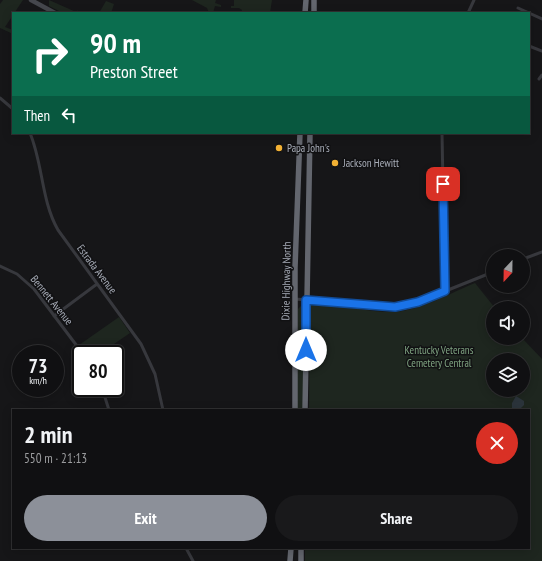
<!DOCTYPE html>
<meta charset="utf-8">
<style>
body{margin:0;font-family:"PT Sans Narrow",sans-serif;background:#19191b;color:#f1f3f6;height:100vh;display:flex;flex-direction:column;font-size:15px;white-space:nowrap}
*{box-sizing:border-box;margin:0}
p{font-size:13px;color:#9c9d9f}
.icon{flex:none;width:22px;height:22px;fill:none;stroke:currentColor;stroke-width:2;stroke-linecap:round;stroke-linejoin:round}
.map{position:relative;flex:1;overflow:hidden}
.drawer{position:absolute;left:12px;top:409px;width:518px;height:140px;display:flex;flex-direction:column;background:#101012;border-radius:0px;box-shadow:0 2px 10px #0003,0 0 0 1px #303032}
.drawer>*{flex:none}
.hud{position:absolute;left:12px;top:12px;width:518px;height:122px;border-radius:0px;box-shadow:0 2px 10px #0003,0 0 0 1px #303032;background:#0b6e4f;color:#fff;overflow:hidden}
.needle{width:26px;rotate:202deg}
.fabs{position:absolute;left:486px;top:249px;display:grid;gap:8px}
.fabs a{display:grid;place-items:center;width:44px;height:44px;border-radius:50%;background:#101012;box-shadow:0 2px 10px #0003,0 0 0 1px #303032;font-size:20px}
.speed{position:absolute;left:12px;top:345px;display:flex;gap:8px;font-size:20px;font-weight:700;text-align:center}
.speed>*{display:grid;place-content:center;width:52px;height:52px;border-radius:50%;background:#101012;box-shadow:0 2px 10px #0003,0 0 0 1px #303032;line-height:1}
.speed small{font-size:10px;font-weight:400}
.speed .limit{border:2px solid #111;border-radius:6px;background:#fff;color:#111}
.pin{position:absolute;display:grid;place-items:center;width:34px;height:34px;color:#fff;margin:-17px;border-radius:8px;box-shadow:0 2px 6px #0006}
.me{position:absolute;width:44px;margin:-22px;rotate:0deg;stroke-linejoin:round;filter:drop-shadow(0 0 3px #0008)}
.turn{display:flex;align-items:center;gap:14px;height:84px;padding:0 12px;font-size:18px}
.turn .icon{width:52px;height:52px;stroke-width:2.5}
.turn b{display:block;font-size:28px;line-height:34px}
.then{display:flex;align-items:center;height:38px;padding:0 12px;background:#0003;gap:8px;font-size:15px}
.round{display:grid;place-items:center;flex:none;width:42px;height:42px;border-radius:21px;background:#19191b}
.overview{display:flex;align-items:center;justify-content:space-between;height:68px;padding:0 12px}
h1{font-size:24px;font-weight:600;line-height:30px}
.button{display:flex;gap:8px;margin-top:auto;padding:8px 12px}
.button a{flex:1;height:46px;border-radius:24px;background:#8c9099;color:#fff;font-size:16px;font-weight:600;line-height:46px;text-align:center}
.button a+a{background:#19191b;color:#f1f3f6}
.map>svg:first-child{display:block}
</style>
<div class="map">
<svg width="542" height="561" viewBox="0 0 542 561">
<rect width="100%" height="100%" fill="#161618"/>
<path fill="#1e261f" fill-rule="evenodd" d="M 3,0 L 23,0 L 5,27 L 13,30 L 13,34 L 0,28 L 0,4 Z
M 49,0 L 76,12 L 78,10 L 77,13 L 63,13 L 49,6 Z
M 192,0 L 216,0 L 215,3 L 221,5 L 221,7 L 215,6 L 213,13 L 209,13 L 207,8 Z
M 234,0 L 272,0 L 270,13 L 241,13 L 242,10 L 239,8 L 231,8 L 231,6 L 234,6 Z
M 106,1 L 114,4 L 111,13 L 99,13 Z
M 475,283 L 495,308 L 493,308 L 493,338 L 522,338 L 542,359 L 542,561 L 305,561 L 305,548 L 529,548 L 529,410 L 309,410 L 310,305 C 338,304 366,312 393,312 C 416,312 453,292 475,283 ZM 493,360 L 523,360 L 523,390 L 493,390 Z
M 302,305 L 303,318 L 303,410 L 297,410 L 298,309 Z
M 119,317 L 130,333 L 114,344 L 117,351 L 110,354 L 85,354 L 79,345 Z"/>
<path fill="#2c353c" d="M 516,396 L 524,401 L 524,405 L 519,410 L 512,408 L 512,403 Z"/>
<g fill="none" stroke-linecap="round" stroke-linejoin="round">
<path stroke="#37383d" stroke-width="3" d="M 518,8 L 542,19
M 468,13 L 474,0
M 529,46 L 542,51
M 539,79 L 542,75
M 0,98 L 13,109
M 30,133 C 43,164 41,200 58,230 L 141,344 L 155,374 L 163,410
M 442,133 L 445,291
M 523,259 L 542,252
M 0,266 L 17,274 L 34,289 L 83,354
M 295,299 L 401,307 L 418,302 L 493,272
M 54,316 L 97,284
M 102,388 L 109,410
M 186,548 L 193,561"/>
<path stroke="#45474d" stroke-width="4.5" d="M 31,0 L 55,13"/>
<path stroke="#63666e" stroke-width="5.5" d="M 305,13 L 306,0
M 314,13 L 314,0
M 295,410 L 295,268 L 300,133
M 305,410 L 310,133
M 290,561 L 291,548
M 301,561 L 301,548"/>
</g>
<g fill="none" stroke-linecap="round" stroke-linejoin="round">
<g stroke="#114b97" stroke-width="10">
<path id="route" d="M 306,350 L 306,300 L 395,307 L 418,302 L 445,291 L 443,184"/>
</g>
<use href="#route" stroke="#1a73e8" stroke-width="7"/>
</g>
<g fill="#f2b134" stroke="#111113" stroke-width="1.5">
<circle cx="279" cy="148" r="4"/>
<circle cx="335" cy="163" r="4"/>
</g>
<g text-anchor="middle" stroke-width="3" stroke-linejoin="round" paint-order="stroke">
<g font-size="11" fill="#a8adb8" stroke="#111113" text-anchor="start">
<text x="287" y="152">Papa John's</text>
<text x="343" y="167">Jackson Hewitt</text>
</g>
<g font-size="11" fill="#a8adb8" stroke="#111113">
<text transform="translate(97 269) rotate(53)" y="4">Estrada Avenue</text>
<text transform="translate(286 281) rotate(-89)" y="4">Dixie Highway North</text>
<text transform="translate(52 300) rotate(51)" y="4">Bennett Avenue</text>
</g>
<g font-size="11" fill="#7fa381" stroke="#111113">
<text x="439" y="354">Kentucky Veterans<tspan x="439" dy="13">Cemetery Central</tspan></text>
</g>
</g>
</svg>
<div class="fabs">
<a><svg class="needle" viewBox="-14 -14 28 28"><path d="M0-13l5 13h-10z" fill="#e53935"/><path d="M0 13l5-13h-10z" fill="#9c9d9f"/></svg></a>
<a><svg class="icon" aria-label="sound" viewBox="0 0 24 24"><path d="M4 9h4l5-4v14l-5-4H4zM17 9q2 3 0 6"/></svg></a>
<a><svg class="icon" aria-label="layers" viewBox="0 0 24 24"><path d="M12 4l9 5-9 5-9-5zM3 14l9 5 9-5"/></svg></a>
</div>
<div class="speed"><div>73<small>km/h</small></div><div class="limit">80</div></div>
<div class="pin" style="left:443px;top:184px;background:#d93025"><svg class="icon" aria-label="arrive" viewBox="0 0 24 24"><path d="M6 21V4h12l-3 4 3 4H6"/></svg></div>
<svg class="me" style="left:306px;top:350px" viewBox="-20 -20 40 40"><circle r="19" fill="#fff"/><path d="M0-13L10 11 0 6-10 11z" fill="#1a73e8"/></svg>
<div class="hud">
<div class="turn"><svg class="icon" aria-label="right" viewBox="0 0 24 24"><path d="M7 20v-9h11M14 6l5 5-5 5"/></svg><div><b>90 m</b>Preston Street</div></div>
<div class="then">Then<svg class="icon" aria-label="left" viewBox="0 0 24 24"><path d="M17 20v-9H6M10 6l-5 5 5 5"/></svg></div>
</div>
<section class="drawer">
<div class="overview"><div><h1>2 min</h1><p>550 m · 21:13</p></div><a class="round" style="background:#d93025;color:#fff"><svg class="icon" aria-label="close" viewBox="0 0 24 24"><path d="M6 6l12 12M18 6L6 18"/></svg></a></div>
<div class="button"><a>Exit</a><a>Share</a></div>
</section>
</div>
